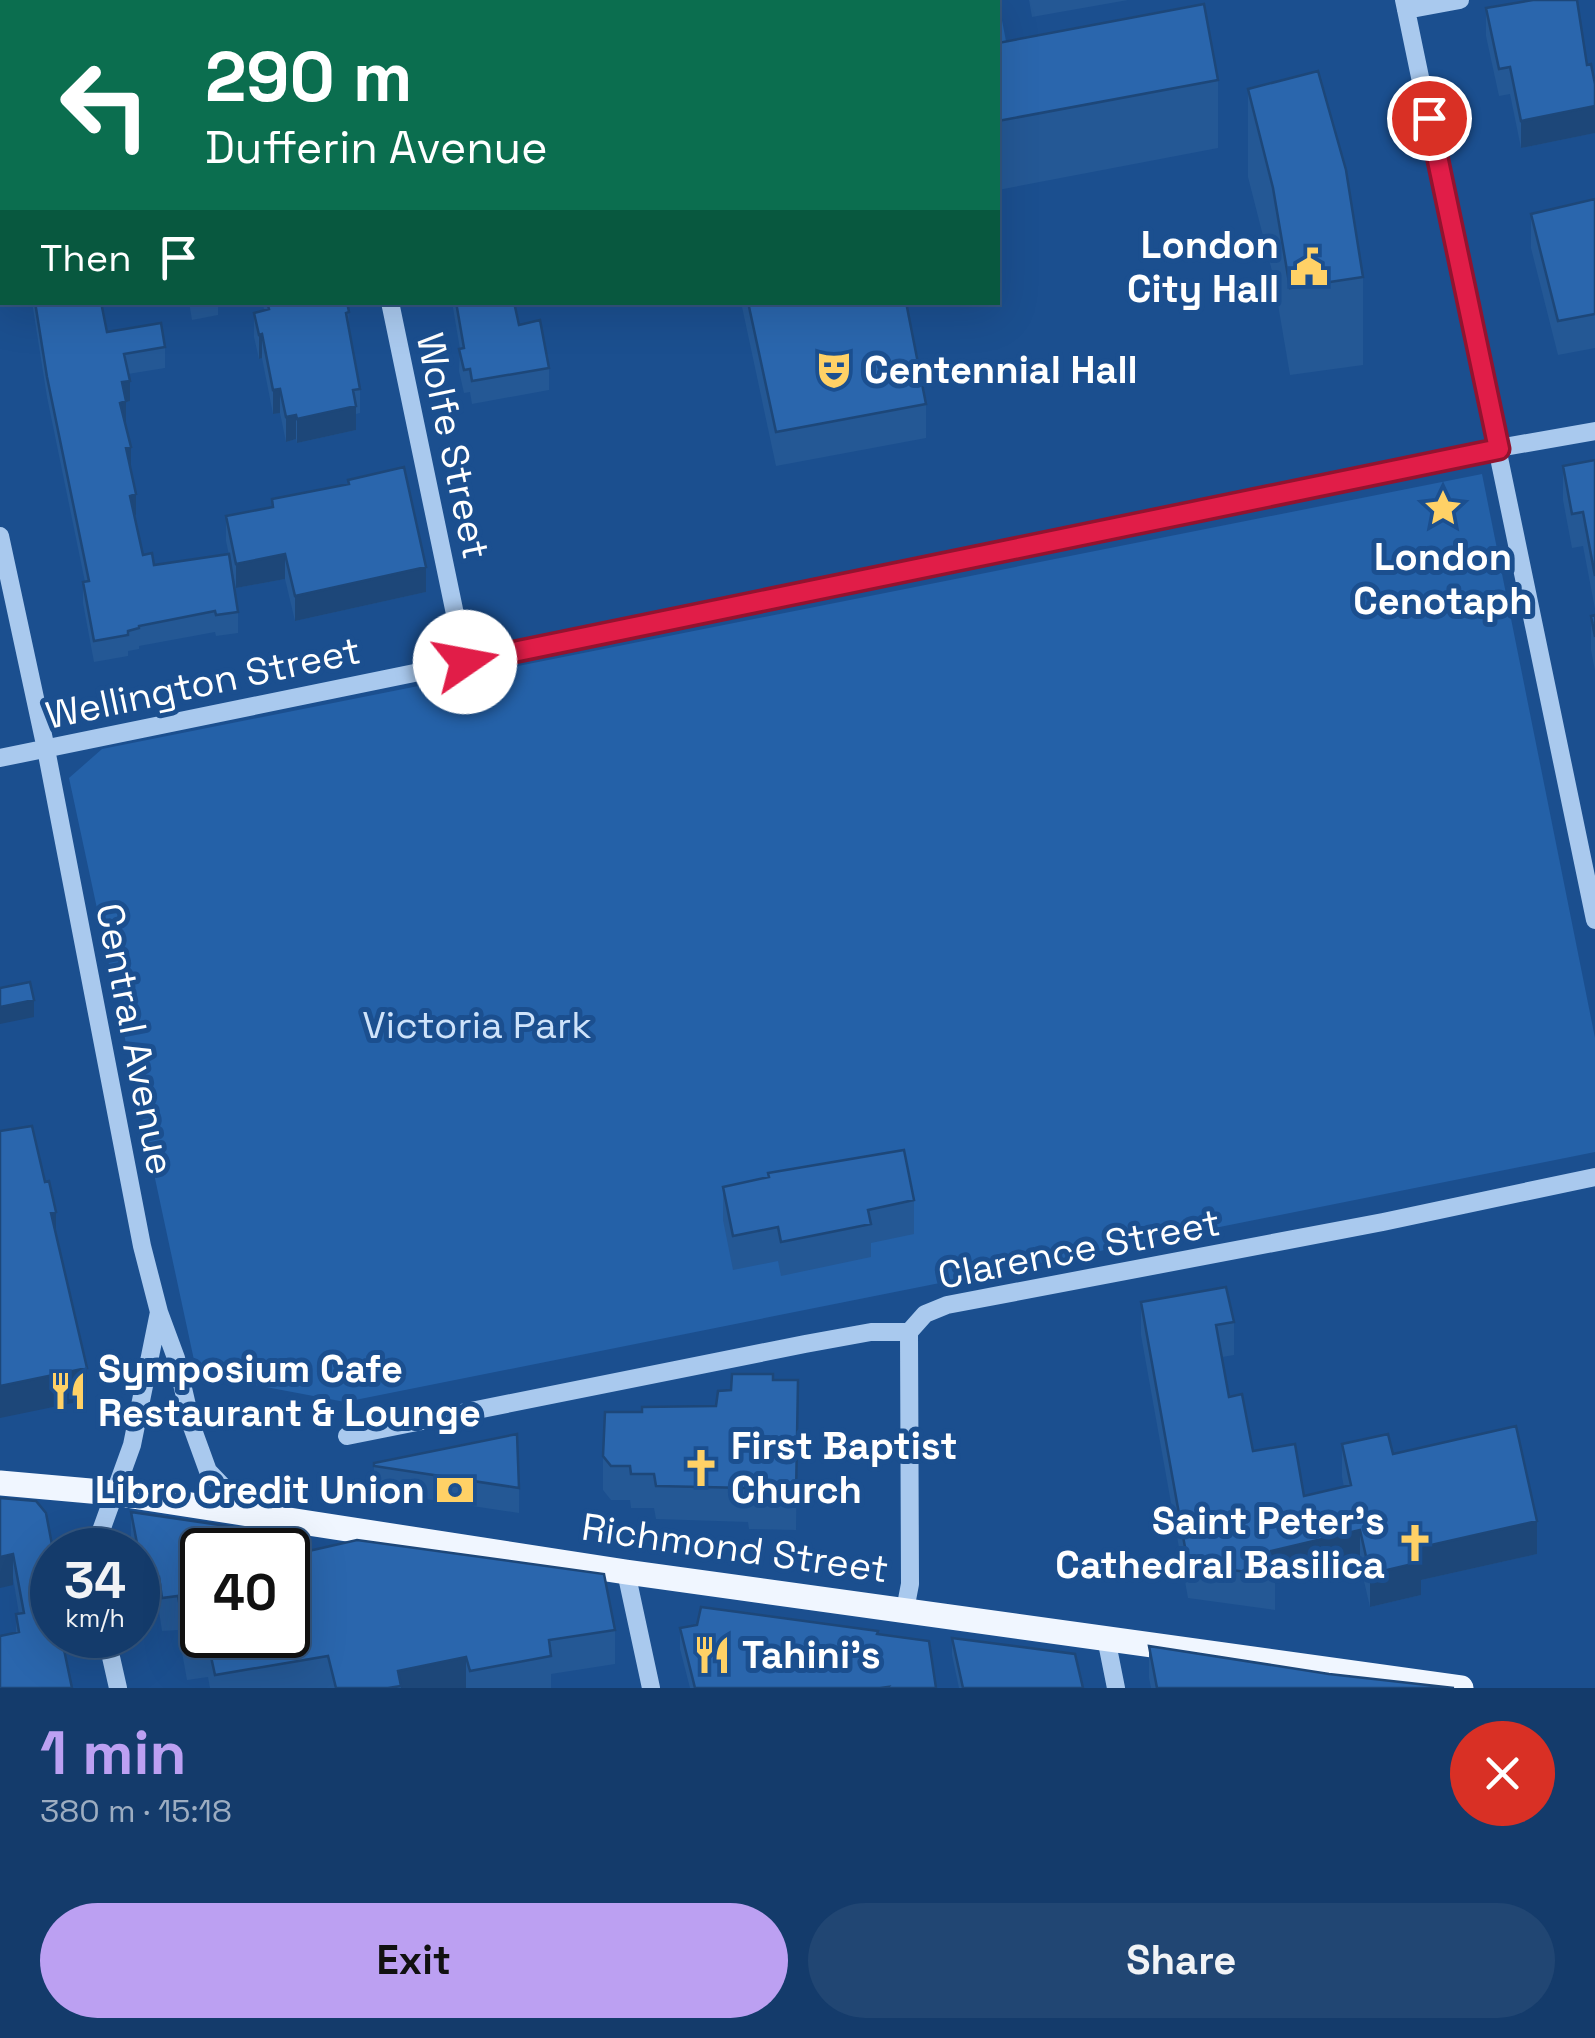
<!DOCTYPE html>
<meta charset="utf-8">
<style>
body{margin:0;font-family:"Space Grotesk",sans-serif;background:#214673;color:#f1f3f6;height:100vh;display:flex;flex-direction:column;font-size:38px;white-space:nowrap}
*{box-sizing:border-box;margin:0}
p{font-size:32px;color:#9dadc1}
.icon{flex:none;width:55px;height:55px;fill:none;stroke:currentColor;stroke-width:2;stroke-linecap:round;stroke-linejoin:round}
.map{position:relative;height:1688px;overflow:hidden}
.sheet{display:flex;flex-direction:column;background:#143b6b;flex:1}
.sheet>*{flex:none}
.top-card{position:absolute;left:0px;top:0px;width:1000px;height:305px;box-shadow:0 10px 40px #0002,0 0 0 2px #33557e;background:#0b6e4f;color:#fff;overflow:hidden}
.speed{position:absolute;left:30px;top:1528px;display:flex;gap:20px;font-size:50px;font-weight:700;text-align:center}
.speed>*{display:grid;place-content:center;width:130px;height:130px;border-radius:50%;background:#143b6b;box-shadow:0 10px 40px #0002,0 0 0 2px #33557e;line-height:1}
.speed small{font-size:25px;font-weight:400}
.speed .limit{border:5px solid #111;border-radius:15px;background:#fff;color:#111}
.pin{position:absolute;display:grid;place-items:center;width:85px;height:85px;color:#fff;margin:-42px;border:5px solid #fff;border-radius:50%;box-shadow:0 2px 10px #0007}
.me{position:absolute;width:110px;margin:-55px;rotate:78deg;stroke-linejoin:round;filter:drop-shadow(0 0 8px #0008)}
.turn{display:flex;align-items:center;gap:35px;height:210px;padding:0 40px;font-size:45px}
.turn .icon{width:130px;height:130px;stroke-width:2.5}
.turn b{display:block;font-size:70px;line-height:85px}
.then{display:flex;align-items:center;height:95px;padding:0 40px;background:#0003;gap:20px;font-size:38px}
.round{display:grid;place-items:center;flex:none;width:105px;height:105px;border-radius:52px;background:#214673}
.summary{display:flex;align-items:center;justify-content:space-between;height:170px;padding:0 40px}
h1{font-size:60px;font-weight:700;line-height:75px;color:#bca0f2}
.button{display:flex;gap:20px;margin-top:auto;padding:20px 40px}
.button a{flex:1;height:115px;border-radius:60px;background:#bca0f2;color:#111;font-size:40px;font-weight:700;line-height:115px;text-align:center}
.button a+a{background:#214673;color:#f1f3f6}
.map>svg:first-child{display:block}
</style>
<div class="map">
<svg width="1595" height="1688" viewBox="0 0 1595 1688">
<rect width="100%" height="100%" fill="#1b4f8f"/>
<path fill="#2461a8" d="M 864,0 L 998,0 L 1015,87 L 998,91 L 998,2 Z
M 1482,474 L 1595,1038 L 1595,1152 L 345,1402 L 197,1374 L 69,778 L 102,749 Z"/>
<g fill="none" stroke-linecap="round" stroke-linejoin="round">
<path stroke="#a9c9ee" stroke-width="18" d="M 327,0 L 328,2
M 794,0 L 795,2
M 1404,0 L 1595,920
M 1406,10 L 1460,0
M 390,302 L 465,662
M 0,536 L 46,749 L 142,1246 L 159,1312 L 132,1445 L 94,1550
M 0,758 L 795,595 L 1448,457 L 1595,431
M 159,1312 L 176,1358 L 192,1427 L 208,1471 L 233,1497 L 255,1512
M 347,1436 L 805,1344 L 871,1332 L 909,1332 L 925,1314 L 947,1305 L 1383,1222 L 1595,1177
M 626,1572 L 651,1688
M 905,1610 L 910,1584 L 909,1332
M 106,1635 L 118,1688
M 1106,1638 L 1116,1688"/>
<path stroke="#f0f6ff" stroke-width="25" d="M 0,1483 L 113,1493 L 626,1572 L 1461,1688"/>
</g>
<path fill="#245895" d="M 551,0 L 590,0 L 577,2 L 552,2 Z
M 1029,0 L 1128,0 L 1032,17 Z
M 1486,8 L 1587,65 L 1595,84 L 1595,133 L 1521,148 L 1510,94 L 1499,96 L 1486,36 Z
M 998,43 L 1218,80 L 1218,148 L 998,190 Z
M 1248,89 L 1363,277 L 1363,365 L 1290,375 L 1273,275 L 1248,177 Z
M 1595,199 L 1595,348 L 1558,355 L 1531,248 L 1531,214 Z
M 32,302 L 101,302 L 107,332 L 165,347 L 165,368 L 128,374 L 130,401 L 126,402 L 125,422 L 136,515 L 134,515 L 143,555 L 154,565 L 238,612 L 238,633 L 216,636 L 215,632 L 139,646 L 139,649 L 128,651 L 128,656 L 94,662 L 83,603 L 83,582 L 85,582 L 47,397 Z
M 189,302 L 218,302 L 218,315 L 192,320 Z
M 263,302 L 348,302 L 349,332 L 360,389 L 360,413 L 356,414 L 356,430 L 297,443 L 296,439 L 286,442 L 280,413 L 273,414 L 262,358 L 259,359 L 254,337 L 254,313 L 264,310 Z
M 452,302 L 514,302 L 519,325 L 549,368 L 549,390 L 472,404 L 470,392 L 464,393 L 459,371 L 460,349 Z
M 741,302 L 906,302 L 926,404 L 926,438 L 776,466 Z
M 1595,460 L 1595,609 L 1583,546 L 1572,548 L 1563,500 L 1563,466 Z
M 348,480 L 426,592 L 295,621 L 285,579 L 236,588 L 226,541 L 226,516 L 272,507 L 272,499 L 348,485 Z
M 1595,615 L 1595,671 L 1591,650 L 1591,616 Z
M 768,1173 L 914,1200 L 914,1234 L 871,1243 L 871,1257 L 781,1276 L 778,1261 L 733,1270 L 723,1220 L 723,1187 L 768,1177 Z
M 1141,1302 L 1234,1322 L 1234,1355 L 1222,1357 L 1229,1397 L 1253,1451 L 1304,1496 L 1344,1487 L 1342,1477 L 1342,1444 L 1393,1454 L 1537,1554 L 1421,1580 L 1421,1595 L 1370,1607 L 1360,1564 L 1275,1583 L 1275,1610 L 1188,1598 L 1141,1335 Z
M 773,1380 L 798,1380 L 796,1530 L 749,1529 L 748,1522 L 656,1519 L 654,1508 L 631,1508 L 630,1500 L 611,1500 L 603,1490 L 603,1456 L 642,1412 L 716,1406 L 731,1390 Z
M 374,1463 L 519,1488 L 519,1513 L 374,1491 Z
M 0,1498 L 53,1550 L 52,1635 L 16,1633 L 16,1614 L 19,1614 Z
M 131,1512 L 202,1635 L 291,1563 L 291,1555 L 615,1630 L 615,1664 L 551,1674 L 551,1688 L 210,1688 L 208,1677 L 187,1680 L 178,1630 L 162,1631 L 159,1611 L 144,1614 L 138,1580 L 138,1550 L 132,1550 L 131,1546 Z
M 680,1628 L 878,1634 L 936,1688 L 690,1688 L 680,1649 Z
M 952,1638 L 1083,1688 L 959,1688 L 952,1655 Z
M 1149,1646 L 1329,1674 L 1454,1688 L 1151,1688 L 1149,1678 Z"/>
<path fill="#1d4779" d="M 1595,106 L 1595,133 L 1521,148 L 1521,121 Z
M 262,334 L 262,358 L 259,359 L 259,335 Z
M 130,381 L 130,401 L 126,402 L 126,422 L 120,423 L 122,382 Z
M 280,389 L 280,413 L 273,414 L 273,390 Z
M 356,406 L 356,430 L 297,443 L 297,419 Z
M 296,415 L 296,439 L 286,442 L 286,417 Z
M 131,447 L 131,468 L 126,448 Z
M 136,494 L 136,515 L 130,516 L 130,496 Z
M 285,554 L 285,579 L 236,588 L 236,564 Z
M 426,567 L 426,592 L 295,621 L 295,596 Z
M 34,1000 L 34,1017 L 0,1024 L 0,1007 Z
M 56,1212 L 56,1244 L 51,1213 Z
M 87,1368 L 87,1400 L 0,1418 L 0,1386 Z
M 1537,1521 L 1537,1554 L 1421,1580 L 1421,1595 L 1370,1607 L 1370,1574 L 1418,1548 Z
M 1360,1530 L 1360,1564 L 1275,1583 L 1271,1551 Z
M 13,1554 L 13,1585 L 0,1588 L 0,1557 Z
M 466,1657 L 466,1688 L 401,1688 L 398,1671 Z"/>
<path fill="#2a66ad" stroke="#1d4779" stroke-width="2.5" d="M 186,0 L 283,0 L 283,2 L 186,2 Z
M 386,0 L 440,0 L 441,2 L 386,2 Z
M 625,0 L 717,0 L 717,2 L 625,2 Z
M 1533,0 L 1577,0 L 1587,65 L 1591,64 L 1595,84 L 1595,106 L 1521,121 L 1510,67 L 1499,69 L 1486,8 Z
M 1204,4 L 1218,80 L 998,121 L 998,43 Z
M 1318,71 L 1346,170 L 1363,277 L 1290,288 L 1273,188 L 1248,89 Z
M 1595,199 L 1595,314 L 1558,321 L 1531,214 Z
M 35,302 L 101,302 L 107,332 L 161,323 L 165,347 L 124,354 L 130,381 L 122,382 L 126,401 L 120,403 L 131,447 L 126,448 L 136,494 L 130,496 L 143,555 L 152,553 L 154,565 L 229,554 L 238,612 L 216,615 L 215,611 L 139,626 L 139,628 L 128,631 L 128,635 L 94,641 L 83,582 L 89,581 L 47,377 Z
M 267,302 L 347,302 L 349,312 L 346,313 L 360,389 L 353,390 L 356,406 L 297,419 L 296,415 L 286,417 L 280,389 L 273,390 L 262,334 L 259,335 L 254,313 L 269,309 Z
M 456,302 L 514,302 L 519,325 L 540,320 L 549,368 L 472,381 L 470,369 L 464,370 L 459,349 L 464,348 Z
M 748,302 L 906,302 L 926,404 L 776,432 Z
M 1595,460 L 1595,576 L 1583,512 L 1572,514 L 1563,466 Z
M 404,467 L 426,567 L 295,596 L 285,554 L 236,564 L 226,516 L 273,507 L 272,499 L 349,484 L 348,480 Z
M 1595,615 L 1595,637 L 1591,616 Z
M 30,982 L 34,1000 L 0,1007 L 0,988 Z
M 32,1126 L 45,1182 L 49,1181 L 56,1212 L 51,1213 L 87,1368 L 0,1386 L 0,1131 Z
M 904,1150 L 914,1200 L 868,1210 L 871,1224 L 781,1242 L 778,1227 L 733,1236 L 723,1187 L 769,1177 L 768,1173 Z
M 1226,1287 L 1234,1322 L 1216,1325 L 1229,1397 L 1242,1394 L 1253,1451 L 1295,1444 L 1304,1496 L 1351,1485 L 1342,1444 L 1388,1434 L 1393,1454 L 1516,1426 L 1537,1521 L 1418,1548 L 1421,1562 L 1370,1574 L 1360,1530 L 1271,1551 L 1275,1576 L 1188,1564 L 1141,1302 Z
M 732,1374 L 773,1374 L 773,1380 L 798,1380 L 796,1496 L 749,1495 L 748,1488 L 656,1486 L 654,1474 L 631,1474 L 630,1466 L 611,1466 L 603,1456 L 605,1412 L 642,1412 L 642,1407 L 716,1406 L 718,1391 L 731,1390 Z
M 517,1434 L 519,1488 L 374,1466 L 374,1463 Z
M 0,1498 L 36,1501 L 46,1513 L 53,1550 L 52,1576 L 49,1577 L 52,1592 L 52,1635 L 61,1635 L 72,1688 L 0,1688 L 0,1636 L 19,1632 L 16,1614 L 24,1613 L 13,1554 L 0,1557 Z
M 131,1512 L 247,1529 L 252,1550 L 202,1550 L 202,1635 L 288,1635 L 288,1564 L 293,1563 L 291,1555 L 357,1540 L 604,1574 L 615,1630 L 549,1640 L 551,1656 L 470,1671 L 466,1657 L 398,1671 L 401,1686 L 388,1688 L 336,1688 L 328,1656 L 215,1675 L 208,1643 L 187,1646 L 178,1596 L 162,1598 L 159,1577 L 144,1580 Z
M 701,1607 L 878,1631 L 877,1634 L 929,1641 L 936,1688 L 887,1688 L 888,1687 L 880,1688 L 695,1688 L 680,1628 L 697,1625 Z
M 952,1638 L 1075,1654 L 1083,1688 L 963,1688 Z
M 1149,1646 L 1329,1674 L 1454,1688 L 1157,1688 Z"/>
<g fill="none" stroke-linecap="round" stroke-linejoin="round">
<g stroke="#92132f" stroke-width="25">
<path id="route" d="M 465,662 L 1499,449 L 1429,118"/>
</g>
<use href="#route" stroke="#e11d48" stroke-width="18"/>
</g>
<defs>
<g id="civic-bare" transform="scale(3)"><path d="M-.6-6.5H3V-4.5H.6V-3L4-1V1h2V6H-6V1h2V-1L-.6-3ZM-1.2 2.5V6h2.4V2.5Z" fill="#ffd166" stroke="#1b4f8f" stroke-width="2.5" paint-order="stroke"/></g>
<g id="theatre-bare" transform="scale(3)"><path d="M-5-5.5Q0-4 5-5.5V0Q5 5 0 6Q-5 5-5 0ZM-3.3-2.5H-1v1.5H-3.3ZM1-2.5H3.3v1.5H1ZM-2.8 1Q0 5.5 2.8 1Z" fill="#ffd166" stroke="#1b4f8f" stroke-width="2.5" paint-order="stroke"/></g>
<g id="sight-bare" transform="scale(3)"><path d="M0-6L1.8-2.2L6-1.7L2.9 1.2L3.7 5.4L0 3.3L-3.7 5.4L-2.9 1.2L-6-1.7L-1.8-2.2Z" fill="#ffd166" stroke="#1b4f8f" stroke-width="2.5" paint-order="stroke"/></g>
<g id="restaurant-bare" transform="scale(3)"><path d="M-5-6h1v4h1v-4h1v4h1v-4h1v5L-1.5 .5V6h-2V.5L-5-1ZM5-6V6H3V1.5H1.5Q1.5-4 5-6Z" fill="#ffd166" stroke="#1b4f8f" stroke-width="2.5" paint-order="stroke"/></g>
<g id="church-bare" transform="scale(3)"><path d="M-1.2-6h2.4v3.5h3.3v2.4h-3.3V6h-2.4V-.1h-3.3v-2.4h3.3Z" fill="#ffd166" stroke="#1b4f8f" stroke-width="2.5" paint-order="stroke"/></g>
<g id="bank-bare" transform="scale(3)"><path d="M-6-4H6V4H-6ZM0-2.3a2.3 2.3 0 1 0 0 4.6a2.3 2.3 0 1 0 0-4.6Z" fill="#ffd166" stroke="#1b4f8f" stroke-width="2.5" paint-order="stroke"/></g>
</defs>
<g fill-rule="evenodd">
<use href="#civic-bare" x="1309" y="267"/>
<use href="#theatre-bare" x="834" y="370"/>
<use href="#sight-bare" x="1443" y="508"/>
<use href="#restaurant-bare" x="68" y="1391"/>
<use href="#church-bare" x="701" y="1468"/>
<use href="#bank-bare" x="455" y="1490"/>
<use href="#church-bare" x="1415" y="1543"/>
<use href="#restaurant-bare" x="712" y="1655"/>
</g>
<g text-anchor="middle" stroke-width="10" stroke-linejoin="round" paint-order="stroke">
<g font-size="38" font-weight="bold" fill="#fff" stroke="#1b4f8f" text-anchor="start">
<text x="1279" y="258" text-anchor="end">London<tspan x="1279" dy="44">City Hall</tspan></text>
<text x="864" y="383">Centennial Hall</text>
<text x="1443" y="570" text-anchor="middle">London<tspan x="1443" dy="44">Cenotaph</tspan></text>
<text x="98" y="1382">Symposium Cafe<tspan x="98" dy="44">Restaurant &amp; Lounge</tspan></text>
<text x="731" y="1459">First Baptist<tspan x="731" dy="44">Church</tspan></text>
<text x="425" y="1503" text-anchor="end">Libro Credit Union</text>
<text x="1385" y="1534" text-anchor="end">Saint Peter's<tspan x="1385" dy="44">Cathedral Basilica</tspan></text>
<text x="742" y="1668">Tahini's</text>
</g>
<g font-size="38" fill="#fff" stroke="#1b4f8f">
<text transform="translate(453 446) rotate(78)" y="13">Wolfe Street</text>
<text transform="translate(203 683) rotate(-12)" y="13">Wellington Street</text>
<text transform="translate(135 1039) rotate(79)" y="13">Central Avenue</text>
<text transform="translate(1079 1249) rotate(-11)" y="13">Clarence Street</text>
<text transform="translate(735 1548) rotate(8)" y="13">Richmond Street</text>
</g>
<g font-size="38" fill="#cfe3fa" stroke="#1b4f8f">
<text x="477" y="1038">Victoria Park</text>
</g>
</g>
</svg>
<div class="speed"><div>34<small>km/h</small></div><div class="limit">40</div></div>
<div class="pin" style="left:1429px;top:118px;background:#d93025"><svg class="icon" aria-label="arrive" viewBox="0 0 24 24"><path d="M6 21V4h12l-3 4 3 4H6"/></svg></div>
<svg class="me" style="left:465px;top:662px" viewBox="-20 -20 40 40"><circle r="19" fill="#fff"/><path d="M0-13L10 11 0 6-10 11z" fill="#e11d48"/></svg>
<div class="top-card">
<div class="turn"><svg class="icon" aria-label="left" viewBox="0 0 24 24"><path d="M17 20v-9H6M10 6l-5 5 5 5"/></svg><div><b>290 m</b>Dufferin Avenue</div></div>
<div class="then">Then<svg class="icon" aria-label="arrive" viewBox="0 0 24 24"><path d="M6 21V4h12l-3 4 3 4H6"/></svg></div>
</div>
</div>
<section class="sheet">
<div class="summary"><div><h1>1 min</h1><p>380 m · 15:18</p></div><a class="round" style="background:#d93025;color:#fff"><svg class="icon" aria-label="close" viewBox="0 0 24 24"><path d="M6 6l12 12M18 6L6 18"/></svg></a></div>
<div class="button"><a>Exit</a><a>Share</a></div>
</section>
